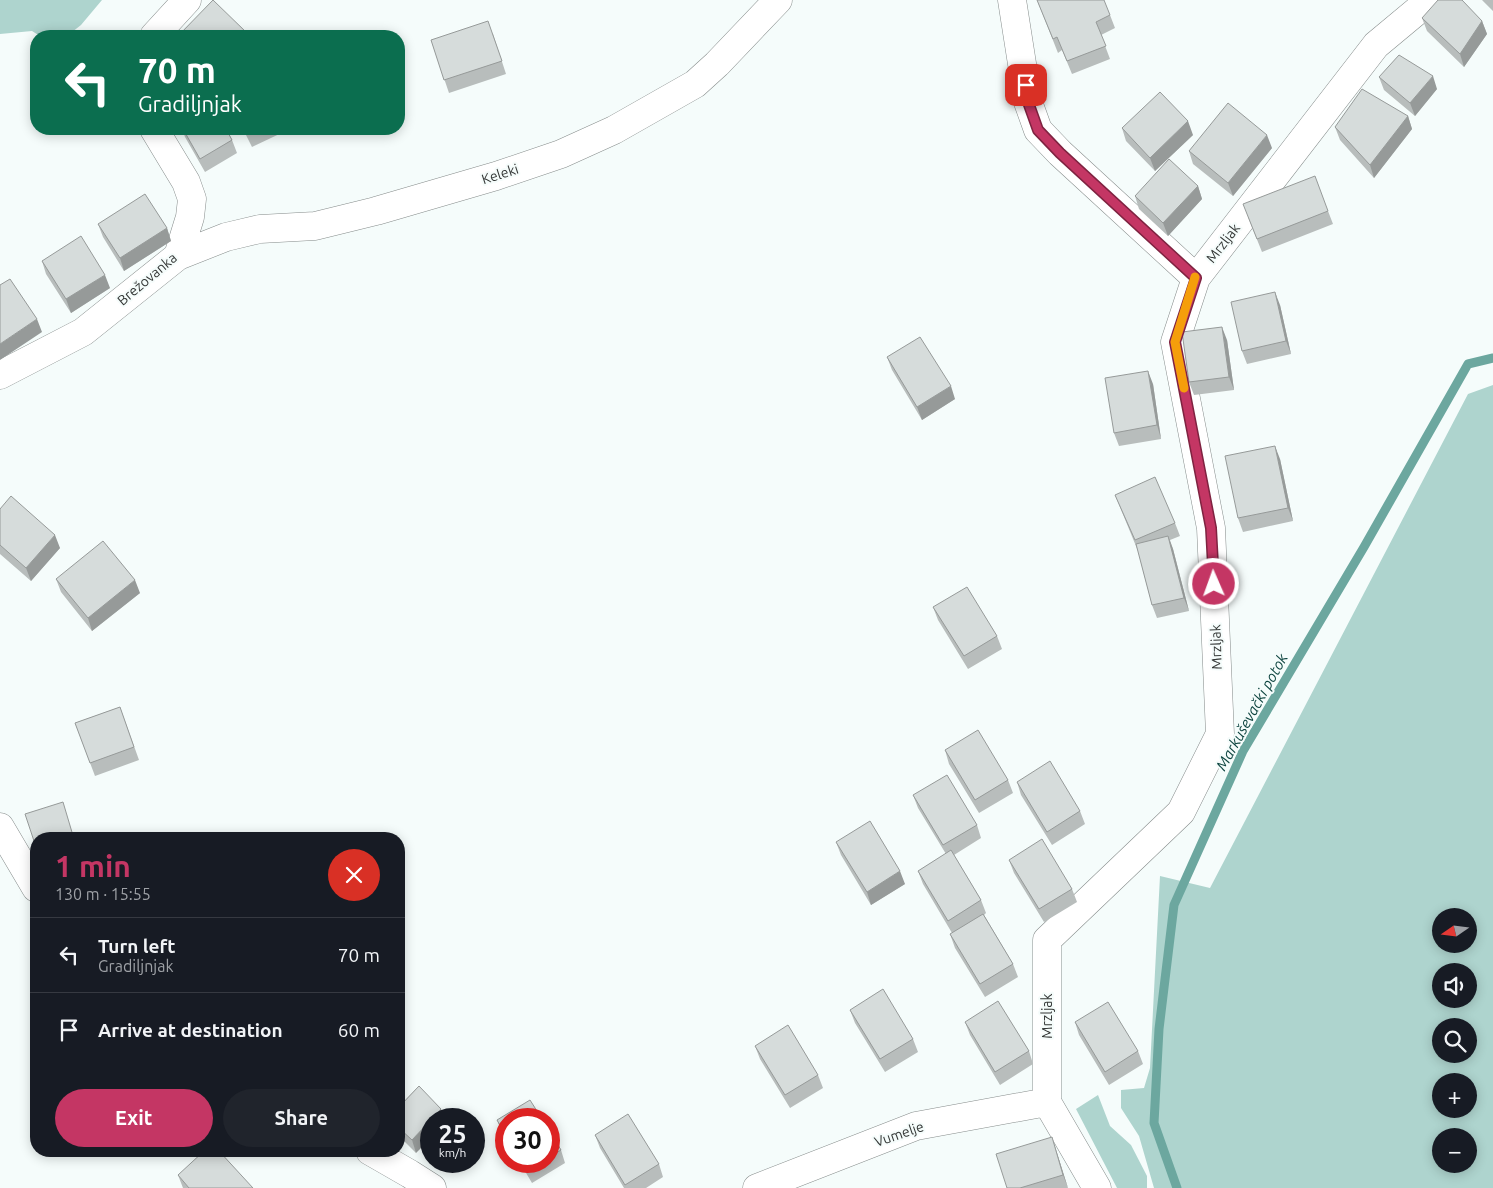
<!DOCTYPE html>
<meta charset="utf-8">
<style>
body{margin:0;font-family:Ubuntu,sans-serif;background:#20242c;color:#f1f3f6;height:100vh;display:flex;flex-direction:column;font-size:19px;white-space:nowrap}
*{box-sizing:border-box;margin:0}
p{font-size:16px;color:#9ea1a6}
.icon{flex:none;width:28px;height:28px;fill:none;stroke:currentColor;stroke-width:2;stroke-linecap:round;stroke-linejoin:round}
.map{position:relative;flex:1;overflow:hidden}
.drawer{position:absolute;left:30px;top:832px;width:375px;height:325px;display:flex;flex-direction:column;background:#171b24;border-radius:20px;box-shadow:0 2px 12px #0003}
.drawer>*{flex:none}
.guide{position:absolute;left:30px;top:30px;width:375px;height:105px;border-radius:20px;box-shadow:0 2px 12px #0003;background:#0b6e4f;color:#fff;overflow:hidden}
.needle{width:32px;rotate:256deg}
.tools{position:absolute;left:1432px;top:908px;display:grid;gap:10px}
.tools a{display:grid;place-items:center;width:45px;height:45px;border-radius:50%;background:#171b24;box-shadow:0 2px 12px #0003;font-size:25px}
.speed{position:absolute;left:420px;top:1108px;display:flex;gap:10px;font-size:25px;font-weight:700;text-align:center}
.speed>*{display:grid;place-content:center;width:65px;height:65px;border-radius:50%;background:#171b24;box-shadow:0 2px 12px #0003;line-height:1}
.speed small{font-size:12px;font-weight:400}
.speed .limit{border:8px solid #d22;background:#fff;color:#111}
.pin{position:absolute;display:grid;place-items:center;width:42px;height:42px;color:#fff;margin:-21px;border-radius:10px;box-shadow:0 2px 8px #0006}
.me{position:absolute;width:55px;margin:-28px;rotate:358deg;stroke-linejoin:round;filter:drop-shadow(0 0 4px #0008)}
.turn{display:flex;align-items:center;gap:18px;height:105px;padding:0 25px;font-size:22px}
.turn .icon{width:65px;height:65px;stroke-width:2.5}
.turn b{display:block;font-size:35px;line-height:42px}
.round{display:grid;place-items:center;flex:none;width:52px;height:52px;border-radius:26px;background:#20242c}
.headline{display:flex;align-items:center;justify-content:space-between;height:85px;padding:0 25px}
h1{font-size:30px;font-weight:700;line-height:38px;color:#c43664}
.action{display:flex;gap:10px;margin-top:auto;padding:10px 25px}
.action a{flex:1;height:58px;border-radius:30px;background:#c43664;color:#fff;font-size:20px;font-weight:700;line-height:58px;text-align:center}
.action a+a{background:#20242c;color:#f1f3f6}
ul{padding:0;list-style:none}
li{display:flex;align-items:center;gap:15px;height:75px;padding:0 25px;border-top:1px solid #363941}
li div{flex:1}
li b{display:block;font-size:19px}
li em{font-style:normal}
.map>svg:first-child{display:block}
</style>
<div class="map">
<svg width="1493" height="1188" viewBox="0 0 1493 1188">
<rect width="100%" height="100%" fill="#f5fcfb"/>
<path fill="#aed4ce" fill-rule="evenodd" d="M 0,0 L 102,0 L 81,25 L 67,36 L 40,36 L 32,31 L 0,34 Z
M 1493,385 L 1493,1188 L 1154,1188 L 1139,1136 L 1121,1108 L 1121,1090 L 1144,1088 L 1150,1068 L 1160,876 L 1210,888 L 1468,394 ZM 1441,916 L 1469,916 L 1469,944 L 1441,944 ZM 1441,971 L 1469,971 L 1469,999 L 1441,999 ZM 1441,1026 L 1469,1026 L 1469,1054 L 1441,1054 ZM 1441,1081 L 1469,1081 L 1469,1109 L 1441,1109 ZM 1441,1136 L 1469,1136 L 1469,1164 L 1441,1164 Z
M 1098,1095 L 1110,1126 L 1131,1145 L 1147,1176 L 1147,1188 L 1117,1188 L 1076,1109 Z"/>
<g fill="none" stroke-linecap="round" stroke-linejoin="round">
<path stroke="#6ca79f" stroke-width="9" d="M 1177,1188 L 1154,1123 L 1159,1029 L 1174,905 L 1243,751 L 1364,547 L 1468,364 L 1493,358"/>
<g stroke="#868c8b" stroke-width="29">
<path id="street" d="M 1012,0 L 1028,102 L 1038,130 L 1060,153 L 1196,278
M 154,36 L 187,0
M 178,256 L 226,237 L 260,229 L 315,226 L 376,211 L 496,176 L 561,154 L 614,130 L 695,84 L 717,64 L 778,0
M 0,375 L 83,332 L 178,256 L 190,217 L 192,199 L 186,182 L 154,129
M 0,827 L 36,888
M 370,1151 L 410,1174 L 432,1188
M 757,1188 L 916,1126 L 1047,1102
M 1097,1188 L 1047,1102 L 1047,940 L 1181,812 L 1220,734 L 1211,528 L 1175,342 L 1196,278 L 1376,45 L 1430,0"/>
</g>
<use href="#street" stroke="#fff" stroke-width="28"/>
</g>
<path fill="#b8bdbc" d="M 1037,0 L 1110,15 L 1115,28 L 1101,35 L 1110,59 L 1072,74 L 1062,50 L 1058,53 Z
M 1482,0 L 1493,0 L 1493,11 Z
M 1422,18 L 1482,21 L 1487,34 L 1464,67 L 1427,31 Z
M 493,34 L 506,74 L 449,93 L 431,40 Z
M 1379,77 L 1437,89 L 1415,116 L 1384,90 Z
M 1408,116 L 1412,129 L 1374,178 L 1340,140 L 1335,127 Z
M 1122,128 L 1193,135 L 1155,171 L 1126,141 Z
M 182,129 L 226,129 L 232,140 L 237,153 L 205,172 L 185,137 Z
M 243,129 L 290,129 L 252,147 Z
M 1272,148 L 1233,196 L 1193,164 L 1189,151 Z
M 1198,186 L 1202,199 L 1168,236 L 1139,209 L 1135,196 Z
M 1328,211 L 1333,224 L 1262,252 L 1248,217 Z
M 98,224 L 167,228 L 171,241 L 124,271 L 103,237 Z
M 42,261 L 110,288 L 71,313 L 46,274 Z
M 1280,305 L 1291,354 L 1247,364 L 1242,351 Z
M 1227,340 L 1234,390 L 1194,395 L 1189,382 Z
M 887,357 L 955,399 L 922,420 L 892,370 Z
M 1153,384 L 1161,439 L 1119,446 L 1114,433 Z
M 1280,459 L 1293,521 L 1243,532 L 1238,518 Z
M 1115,495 L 1175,523 L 1180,536 L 1170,540 L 1173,549 L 1189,611 L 1157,618 L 1152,605 L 1138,551 Z
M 0,509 L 60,548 L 31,581 L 0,554 Z
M 56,579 L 140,593 L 92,631 L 61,592 Z
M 933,607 L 997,636 L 1002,649 L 968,669 L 938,620 Z
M 120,707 L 139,760 L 95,776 L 75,723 Z
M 945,750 L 1008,780 L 1013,793 L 979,813 L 949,764 Z
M 1017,782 L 1080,811 L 1085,824 L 1052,845 L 1021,795 Z
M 913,795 L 977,825 L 981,838 L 954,855 L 981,900 L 986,913 L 984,915 L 1013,964 L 1018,977 L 985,997 L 955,948 L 950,934 L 952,933 L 923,884 L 918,871 L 946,854 L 918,808 Z
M 836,842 L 905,884 L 871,905 L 841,855 Z
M 1009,860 L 1072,889 L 1077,902 L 1044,922 L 1014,873 Z
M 850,1010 L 913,1039 L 918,1052 L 885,1072 L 855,1023 Z
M 965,1022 L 1029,1051 L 1033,1064 L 1000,1085 L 970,1035 Z
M 1075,1022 L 1138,1051 L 1143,1064 L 1109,1085 L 1079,1035 Z
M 755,1046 L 818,1075 L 823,1088 L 790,1108 L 760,1059 Z
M 419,1086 L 416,1153 L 399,1136 L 399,1107 Z
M 506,1119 L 506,1141 L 502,1133 L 497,1120 Z
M 549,1130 L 561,1150 L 565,1163 L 532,1183 L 519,1161 L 549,1161 Z
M 595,1135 L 659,1164 L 663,1177 L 646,1188 L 624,1188 L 600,1148 Z
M 1052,1137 L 1068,1188 L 1007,1188 Z
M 178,1175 L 253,1188 L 183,1188 Z"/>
<path fill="#969a99" d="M 1482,21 L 1487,34 L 1464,67 L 1460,54 Z
M 1433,76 L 1437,89 L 1415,116 L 1410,103 Z
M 1408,116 L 1412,129 L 1374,178 L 1370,165 Z
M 1188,121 L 1193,135 L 1155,171 L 1150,158 Z
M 1267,135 L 1272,148 L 1233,196 L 1228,183 Z
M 1198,186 L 1202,199 L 1168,236 L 1163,223 Z
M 167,228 L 171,241 L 124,271 L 120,258 Z
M 105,275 L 110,288 L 71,313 L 66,299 Z
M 1275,292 L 1280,305 L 1291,354 L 1286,341 Z
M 37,319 L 42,332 L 0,360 L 0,344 Z
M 1222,327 L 1227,340 L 1234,390 L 1229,377 Z
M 1148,371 L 1153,384 L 1161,439 L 1157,425 Z
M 951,386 L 955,399 L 922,420 L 917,407 Z
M 1275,446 L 1280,459 L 1293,521 L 1288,508 Z
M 55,535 L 60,548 L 31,581 L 26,568 Z
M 1168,536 L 1173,549 L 1189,611 L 1184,598 Z
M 135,580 L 140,593 L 92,631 L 88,618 Z
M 900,871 L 905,884 L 871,905 L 867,892 Z
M 441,1109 L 445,1119 L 432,1119 Z
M 431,1119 L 431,1138 L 416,1153 L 412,1140 Z
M 1052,1137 L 1056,1150 L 1068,1188 L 1063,1175 Z"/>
<path fill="#d6dcdb" stroke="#969a99" d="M 213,0 L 247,33 L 244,36 L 178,36 Z
M 1038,0 L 1104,0 L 1110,15 L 1096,22 L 1106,46 L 1067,61 L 1057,37 L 1053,39 L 1037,0 Z
M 1438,0 L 1462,0 L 1482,21 L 1460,54 L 1422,18 Z
M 488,21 L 502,61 L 444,80 L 431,40 Z
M 1399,55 L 1433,76 L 1410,103 L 1379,77 Z
M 1362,89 L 1408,116 L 1370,165 L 1335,127 Z
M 1160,92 L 1188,121 L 1150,158 L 1122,128 Z
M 1228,103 L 1267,135 L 1228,183 L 1189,151 Z
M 183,129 L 226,129 L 232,140 L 200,159 Z
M 244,129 L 258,129 L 247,134 Z
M 1169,159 L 1198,186 L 1163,223 L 1135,196 Z
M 1315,176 L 1328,211 L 1257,239 L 1243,204 Z
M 145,194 L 167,228 L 120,258 L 98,224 Z
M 81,236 L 105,275 L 66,299 L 42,261 Z
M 10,279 L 37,319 L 0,344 L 0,285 Z
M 1275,292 L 1286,341 L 1242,351 L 1231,302 Z
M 1222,327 L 1229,377 L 1189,382 L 1182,332 Z
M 920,337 L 951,386 L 917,407 L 887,357 Z
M 1148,371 L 1157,425 L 1114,433 L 1105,378 Z
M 1275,446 L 1288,508 L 1238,518 L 1225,456 Z
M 1155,477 L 1175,523 L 1135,540 L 1115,495 Z
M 11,496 L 55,535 L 26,568 L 0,545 L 0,509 Z
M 1168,536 L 1184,598 L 1152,605 L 1136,544 Z
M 103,541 L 135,580 L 88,618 L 56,579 Z
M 967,587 L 997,636 L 964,656 L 933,607 Z
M 120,707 L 134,747 L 90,763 L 75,723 Z
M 978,730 L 1008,780 L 975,800 L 945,750 Z
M 1050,761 L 1080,811 L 1047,832 L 1017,782 Z
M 947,775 L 977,825 L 943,845 L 913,795 Z
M 63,802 L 74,839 L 36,839 L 36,847 L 25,814 Z
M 870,821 L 900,871 L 867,892 L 836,842 Z
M 1042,839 L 1072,889 L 1039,909 L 1009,860 Z
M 951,850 L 981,900 L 948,921 L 918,871 Z
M 983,914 L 1013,964 L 980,984 L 950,934 Z
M 883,989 L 913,1039 L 880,1059 L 850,1010 Z
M 998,1001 L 1029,1051 L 995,1072 L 965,1022 Z
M 1108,1002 L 1138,1051 L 1105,1072 L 1075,1022 Z
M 788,1025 L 818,1075 L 785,1095 L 755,1046 Z
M 419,1086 L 441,1109 L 412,1140 L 399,1128 L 399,1107 Z
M 530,1100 L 542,1119 L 506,1119 L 506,1136 L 497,1120 Z
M 628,1114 L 659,1164 L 625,1185 L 595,1135 Z
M 549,1130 L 561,1150 L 549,1157 Z
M 1052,1137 L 1063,1175 L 1020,1188 L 1007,1188 L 996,1154 Z
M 204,1151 L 219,1151 L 253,1188 L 189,1188 L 178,1175 Z
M 522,1161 L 542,1161 L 527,1170 Z"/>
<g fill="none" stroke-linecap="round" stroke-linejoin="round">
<g stroke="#7f2341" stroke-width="12">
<path id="route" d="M 1026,85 L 1028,102 L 1038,130 L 1060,153 L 1196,278 L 1175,342 L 1211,528 L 1214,584"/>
</g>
<use href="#route" stroke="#c43664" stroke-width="9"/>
<path stroke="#f59e0b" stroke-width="9" d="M 1184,388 L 1175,342 L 1195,277"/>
</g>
<g text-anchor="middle" stroke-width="4" stroke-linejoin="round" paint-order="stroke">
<g font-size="14" fill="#343736" stroke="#f5fcfb">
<text transform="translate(500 174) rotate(-18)" y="5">Keleki</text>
<text transform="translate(1223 243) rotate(-52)" y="5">Mrzljak</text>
<text transform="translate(147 279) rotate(-40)" y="5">Brežovanka</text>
<text transform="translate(1216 647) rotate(-92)" y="5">Mrzljak</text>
<text transform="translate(1047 1016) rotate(-90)" y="5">Mrzljak</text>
<text transform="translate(899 1134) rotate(-19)" y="5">Vumelje</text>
</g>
<g font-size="15" font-style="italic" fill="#0d443f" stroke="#f5fcfb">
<text transform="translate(1252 712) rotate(-61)" y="5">Markuševački potok</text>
</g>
</g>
</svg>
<div class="tools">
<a><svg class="needle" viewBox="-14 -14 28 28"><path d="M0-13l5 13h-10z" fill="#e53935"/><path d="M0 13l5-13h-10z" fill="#9ea1a6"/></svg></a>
<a><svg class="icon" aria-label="sound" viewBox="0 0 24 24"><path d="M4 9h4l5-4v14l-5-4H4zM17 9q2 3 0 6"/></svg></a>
<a><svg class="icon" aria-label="search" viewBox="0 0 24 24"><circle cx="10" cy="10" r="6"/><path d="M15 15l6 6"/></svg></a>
<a>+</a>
<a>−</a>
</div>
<div class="speed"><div>25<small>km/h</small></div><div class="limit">30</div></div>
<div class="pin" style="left:1026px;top:85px;background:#d93025"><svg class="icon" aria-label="arrive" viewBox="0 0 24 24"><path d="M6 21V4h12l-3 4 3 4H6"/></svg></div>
<svg class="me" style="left:1214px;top:584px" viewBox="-20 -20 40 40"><circle r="17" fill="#c43664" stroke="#fff" stroke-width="3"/><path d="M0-11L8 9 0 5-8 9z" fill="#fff"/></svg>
<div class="guide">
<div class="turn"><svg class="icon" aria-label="left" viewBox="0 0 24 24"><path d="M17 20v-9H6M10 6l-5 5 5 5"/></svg><div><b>70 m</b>Gradiljnjak</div></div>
</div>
<section class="drawer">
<div class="headline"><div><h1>1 min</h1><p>130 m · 15:55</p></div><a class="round" style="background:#d93025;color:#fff"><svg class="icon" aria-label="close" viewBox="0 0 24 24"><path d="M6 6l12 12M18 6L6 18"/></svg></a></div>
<ul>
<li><svg class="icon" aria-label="left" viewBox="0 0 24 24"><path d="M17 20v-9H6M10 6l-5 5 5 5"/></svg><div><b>Turn left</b><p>Gradiljnjak</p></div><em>70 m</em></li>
<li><svg class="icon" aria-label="arrive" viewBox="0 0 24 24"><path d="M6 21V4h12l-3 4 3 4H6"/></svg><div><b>Arrive at destination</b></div><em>60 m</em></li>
</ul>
<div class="action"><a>Exit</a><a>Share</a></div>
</section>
</div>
